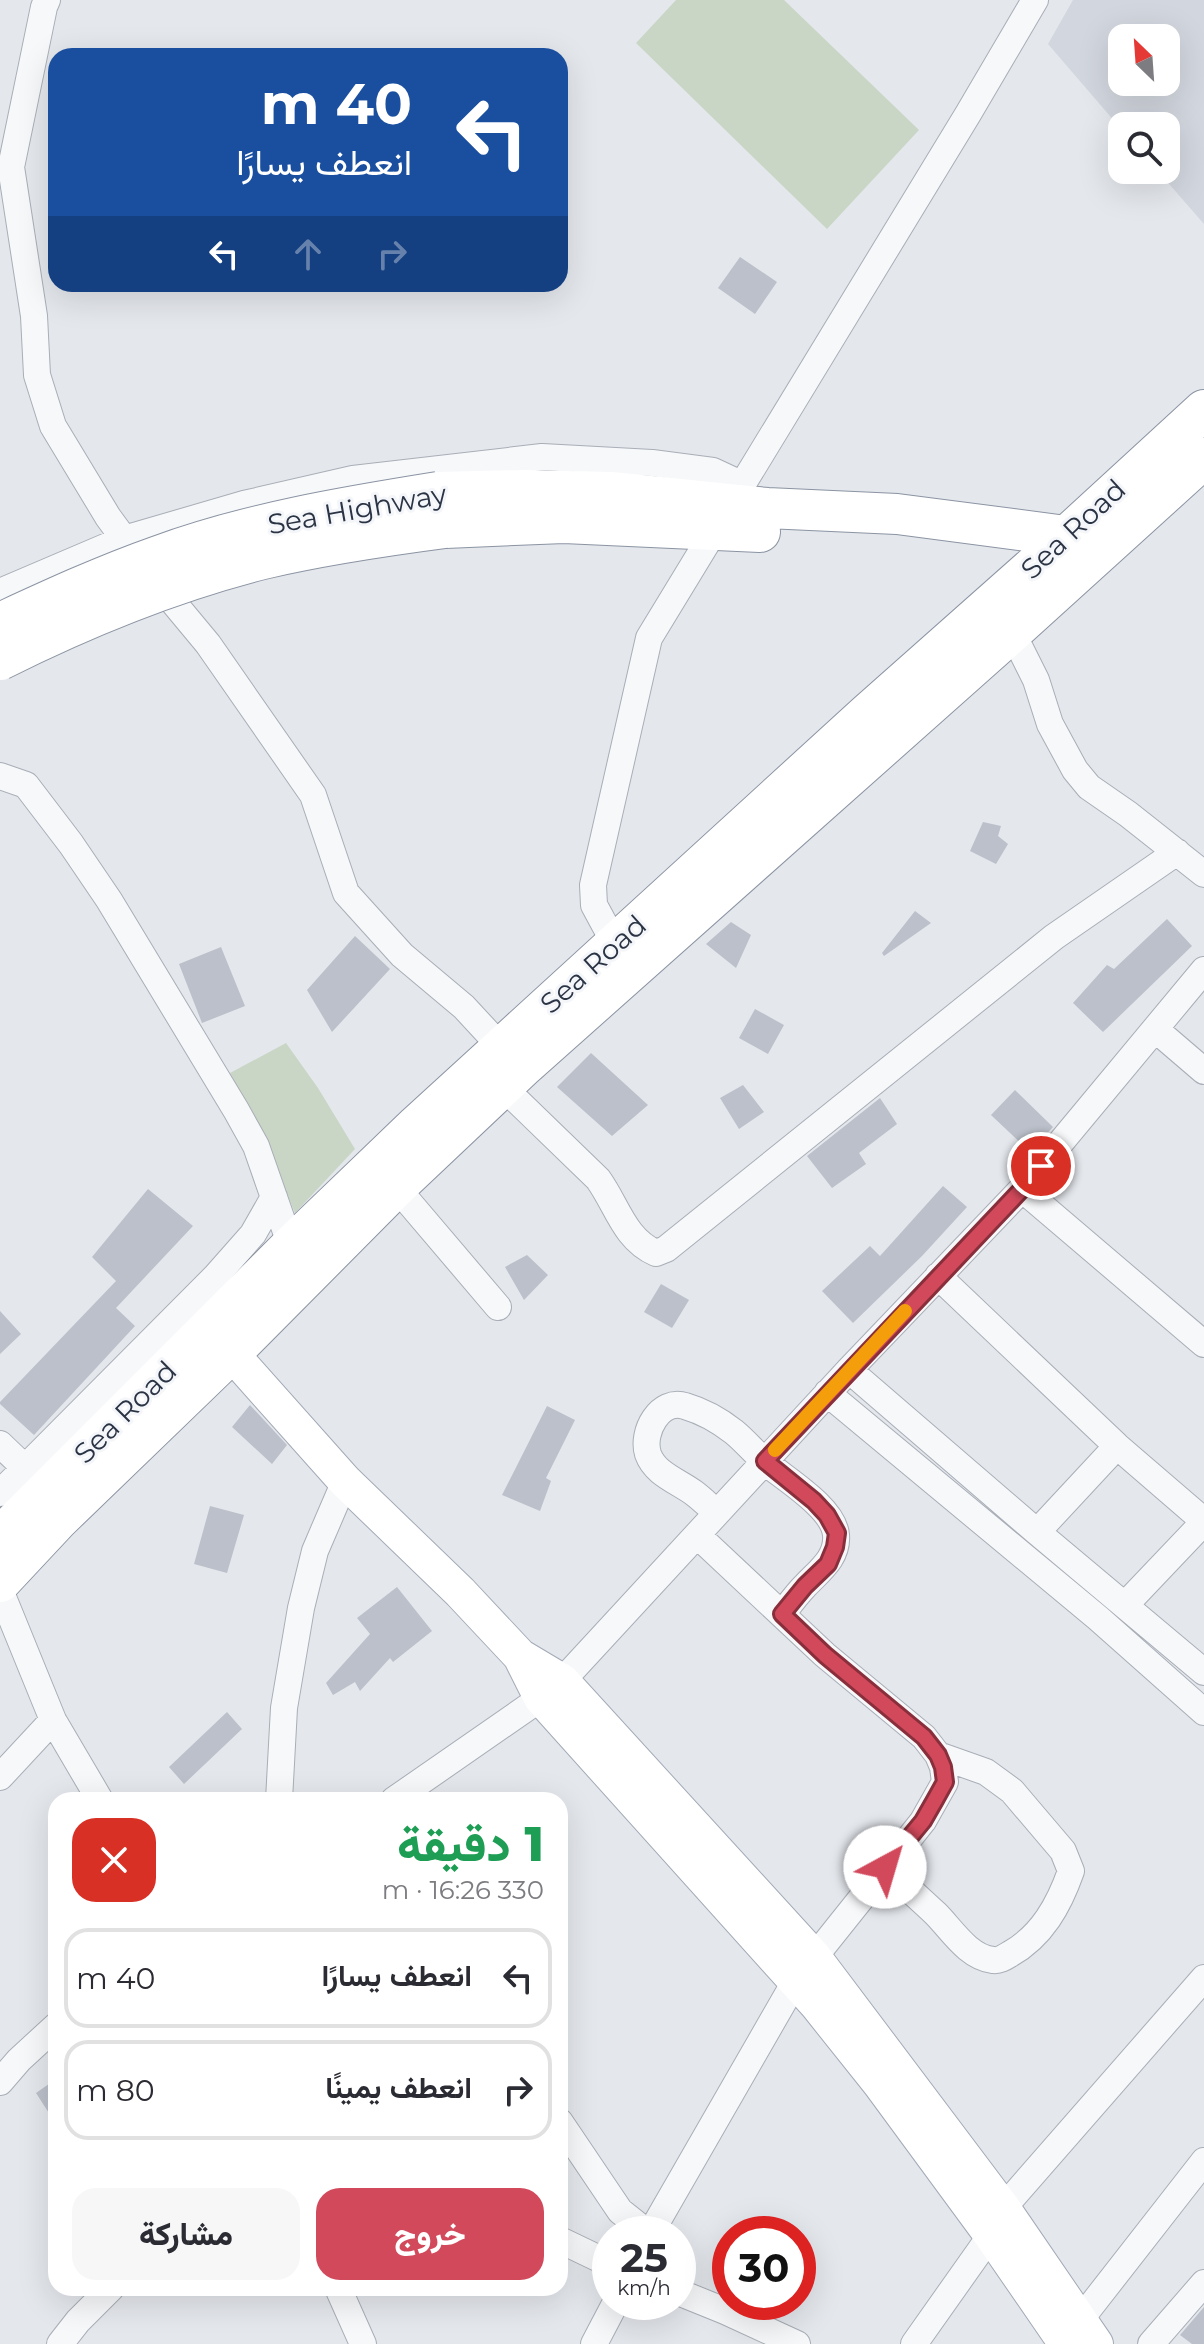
<!DOCTYPE html>
<html lang="ar">
<meta charset="utf-8">
<style>
body{margin:0;font-family:Montserrat,Vazirmatn,sans-serif;background:#f7f7f7;color:#2b2b33;direction:rtl;height:100vh;display:flex;flex-direction:column;font-size:30px;white-space:nowrap}
*{box-sizing:border-box;margin:0}
p{font-size:26px;color:#7c7c81}
.icon{flex:none;width:44px;height:44px;fill:none;stroke:currentColor;stroke-width:2;stroke-linecap:round;stroke-linejoin:round}
.map{position:relative;flex:1;overflow:hidden;direction:ltr}
.details{position:absolute;left:48px;top:1792px;width:520px;height:504px;display:flex;flex-direction:column;background:#fff;border-radius:24px;box-shadow:0 8px 32px #0002;direction:rtl}
.details>*{flex:none}
.hud{position:absolute;left:48px;top:48px;width:520px;height:244px;border-radius:24px;box-shadow:0 8px 32px #0002;direction:rtl;background:#1a4fa0;color:#fff;overflow:hidden}
.needle{width:52px;rotate:335deg}
.fabs{position:absolute;left:1108px;top:24px;display:grid;gap:16px}
.fabs a{display:grid;place-items:center;width:72px;height:72px;border-radius:16px;background:#fff;box-shadow:0 8px 32px #0002;font-size:40px}
.speed{position:absolute;left:592px;top:2216px;display:flex;gap:16px;font-size:40px;font-weight:700;text-align:center}
.speed>*{display:grid;place-content:center;width:104px;height:104px;border-radius:50%;background:#fff;box-shadow:0 8px 32px #0002;line-height:1}
.speed small{font-size:20px;font-weight:400}
.speed .limit{border:12px solid #d22;background:#fff;color:#111}
.pin{position:absolute;display:grid;place-items:center;width:68px;height:68px;color:#fff;margin:-34px;border:4px solid #fff;border-radius:50%;box-shadow:0 2px 8px #0007}
.me{position:absolute;width:88px;margin:-44px;rotate:39deg;stroke-linejoin:round;filter:drop-shadow(0 0 6px #0008)}
.turn{display:flex;align-items:center;gap:28px;height:168px;padding:0 24px;font-size:36px}
.turn .icon{width:104px;height:104px;stroke-width:2.5}
.turn b{display:block;font-size:56px;line-height:68px}
.lanes{display:flex;align-items:center;height:76px;padding:0 24px;background:#0003;justify-content:center;gap:40px;direction:ltr}
.lanes .off{opacity:.35}
.round{display:grid;place-items:center;flex:none;width:84px;height:84px;border-radius:24px;background:#f7f7f7}
.head{display:flex;align-items:center;justify-content:space-between;height:136px;padding:0 24px}
h1{font-size:48px;font-weight:800;line-height:60px;color:#1e9e55}
.cta{display:flex;gap:16px;margin-top:auto;padding:16px 24px}
.cta a{flex:1;height:92px;border-radius:24px;background:#d1495b;color:#fff;font-size:32px;font-weight:800;line-height:92px;text-align:center}
.cta a+a{background:#f7f7f7;color:#2b2b33}
ul{padding:0;list-style:none}
li{display:flex;align-items:center;gap:24px;height:100px;margin:0 16px 12px;padding:0 8px;border:4px solid #e1e1e2;border-radius:24px}
li div{flex:1}
li b{display:block;font-size:30px}
li em{font-style:normal}
.map>svg:first-child{display:block}
</style>
<div class="map">
<svg width="1204" height="2344" viewBox="0 0 1204 2344">
<rect width="100%" height="100%" fill="#e4e7ec"/>
<path fill="#d2d6de" fill-rule="evenodd" d="M 1073,0 L 1204,0 L 1204,224 L 1157,170 L 1166,170 L 1166,126 L 1122,126 L 1122,130 L 1048,44 ZM 1122,38 L 1166,38 L 1166,82 L 1122,82 Z"/>
<path fill="#c9d6c5" d="M 676,0 L 784,0 L 919,130 L 827,229 L 636,43 Z
M 286,1043 L 318,1088 L 355,1149 L 295,1213 L 266,1143 L 230,1073 Z"/>
<path fill="#bbc0ca" d="M 740,257 L 777,282 L 755,314 L 718,288 Z
M 983,822 L 1001,826 L 998,836 L 1008,844 L 996,864 L 970,851 Z
M 915,911 L 931,923 L 884,956 L 882,953 Z
M 1167,919 L 1192,946 L 1103,1032 L 1073,1003 L 1107,965 L 1114,969 Z
M 731,922 L 751,935 L 736,968 L 706,944 Z
M 355,936 L 390,969 L 332,1032 L 307,990 Z
M 221,947 L 245,1006 L 202,1023 L 179,964 Z
M 755,1009 L 784,1025 L 768,1054 L 739,1038 Z
M 591,1053 L 648,1105 L 612,1136 L 557,1087 Z
M 743,1085 L 764,1112 L 739,1129 L 720,1098 Z
M 1015,1090 L 1053,1127 L 1030,1152 L 991,1115 Z
M 880,1098 L 897,1124 L 859,1153 L 866,1164 L 832,1188 L 807,1156 Z
M 943,1186 L 967,1207 L 922,1256 L 853,1323 L 822,1291 L 870,1246 L 880,1256 Z
M 148,1189 L 193,1226 L 116,1308 L 135,1326 L 34,1435 L 0,1404 L 0,1402 L 116,1281 L 92,1257 Z
M 527,1255 L 548,1275 L 524,1300 L 505,1267 Z
M 661,1284 L 689,1300 L 672,1328 L 644,1312 Z
M 0,1311 L 21,1334 L 0,1354 Z
M 250,1405 L 287,1445 L 272,1464 L 232,1427 Z
M 547,1406 L 575,1420 L 546,1478 L 551,1481 L 540,1511 L 502,1495 Z
M 210,1506 L 244,1515 L 227,1573 L 194,1564 Z
M 397,1587 L 432,1631 L 393,1662 L 390,1658 L 360,1691 L 355,1682 L 333,1695 L 326,1683 L 370,1634 L 357,1618 Z
M 227,1712 L 242,1729 L 184,1784 L 169,1767 Z
M 56,2079 L 56,2124 L 36,2093 Z
M 1204,2307 L 1204,2344 L 1192,2344 L 1180,2335 Z"/>
<g fill="none" stroke-linecap="round" stroke-linejoin="round">
<g stroke="#a9aeb7" stroke-width="28">
<path id="minor" d="M 47,0 L 44,7 L 11,167 L 34,316 L 37,375 L 53,426 L 108,517 L 149,573 L 208,644 L 313,795 L 346,893 L 402,955 L 464,1007 L 501,1047
M 0,592 L 124,539 L 244,504 L 353,479 L 542,457 L 652,463 L 713,471 L 743,485
M 1012,632 L 1036,680 L 1050,724 L 1075,770 L 1089,787 L 1128,814 L 1204,874
M 0,776 L 26,785 L 71,844 L 109,900 L 236,1110 L 256,1146 L 291,1246
M 615,944 L 594,905 L 593,885 L 649,638 L 968,114 L 1035,0
M 1155,1029 L 1204,1071
M 503,1087 L 598,1179 C 617,1205 624,1239 656,1253 L 666,1249 L 1054,937 L 1177,852
M 396,1187 L 498,1307
M 1022,1189 L 1204,1344
M 938,1276 L 1117,1446 L 1204,1521
M 849,1370 L 1037,1532 L 1204,1672
M 827,1393 L 1098,1618 L 1204,1712
M 0,1444 L 25,1468
M 0,1493 L 215,1277 L 253,1234 L 274,1197
M 717,1513 C 709,1506 702,1499 694,1493 C 678,1481 655,1474 648,1454 C 641,1432 660,1398 685,1406 C 702,1411 720,1421 734,1432 C 745,1441 754,1452 765,1462 C 785,1479 834,1508 836,1535 C 838,1558 819,1571 805,1586 C 797,1594 789,1605 782,1614
M 1037,1532 L 1117,1446
M 0,1590 L 53,1720 L 100,1800
M 1126,1604 L 1204,1522
M 0,1777 L 53,1720
M 279,1800 L 284,1708 L 301,1608 L 315,1551 L 345,1481
M 394,1800 L 541,1698 L 562,1681 L 849,1370 L 1022,1189 L 1204,970
M 885,1867 C 902,1883 919,1898 936,1914 C 952,1930 968,1957 993,1960 C 999,1961 1005,1957 1010,1954 C 1042,1936 1059,1905 1071,1871 L 1063,1851 L 1012,1791 L 986,1772 L 938,1755
M 0,2082 L 19,2060 L 56,2026
M 560,2122 L 620,2211 L 649,2234
M 1003,2208 L 1204,1978
M 650,2234 L 796,1980 L 923,1821 L 945,1782 L 943,1767 L 938,1755 L 924,1737 L 825,1655 L 697,1535
M 560,2240 L 610,2264
M 338,2288 L 363,2344
M 678,2292 L 725,2311 L 797,2344
M 1080,2320 L 1204,2161
M 60,2344 L 78,2321 L 111,2288
M 594,2344 L 616,2302
M 914,2344 L 991,2235
M 1151,2344 L 1204,2283"/>
</g>
<g stroke="#a3abb8" stroke-width="36">
<path id="major" d="M 231,1353 L 345,1481 L 460,1592 L 520,1656 L 562,1681 L 814,1957 L 1003,2208 L 1096,2344
M 520,1656 L 541,1698 L 817,2005 L 880,2084 L 991,2235 L 1066,2344"/>
</g>
<g stroke="#8b94a3" stroke-width="42">
<path id="highway" d="M 438,492 L 525,490 L 611,492 L 767,508 L 897,514 L 1066,536
M 445,528 L 564,523 L 760,532
M 0,1537 L 291,1246 L 417,1125 L 867,714 L 1034,566 L 1204,410
M 0,1582 L 58,1520 L 231,1353 L 396,1187 L 524,1066 L 1012,632 L 1204,458"/>
</g>
<use href="#minor" stroke="#f7f8fa" stroke-width="26"/>
<use href="#major" stroke="#fff" stroke-width="34"/>
<use href="#highway" stroke="#fff" stroke-width="40"/>
<g stroke="#8b94a3" stroke-width="42" stroke-linecap="butt">
<path id="highway-bridge" d="M 0,623 C 52,599 104,575 158,556 C 248,523 344,507 438,492
M 0,660 C 84,618 172,582 263,559 C 323,545 384,536 445,528"/>
</g>
<use href="#highway-bridge" stroke="#fff" stroke-width="40"/>
</g>
<g fill="none" stroke-linecap="round" stroke-linejoin="round">
<g stroke="#882f3b" stroke-width="20">
<path id="route" d="M 885,1867 L 923,1821 L 935,1800 L 945,1782 L 943,1767 L 938,1755 L 924,1737 L 825,1655 L 782,1614 L 805,1586 L 828,1564 L 835,1547 L 837,1533 L 827,1515 L 814,1501 L 765,1461 L 1022,1189 L 1041,1166"/>
</g>
<use href="#route" stroke="#d1495b" stroke-width="14"/>
<path stroke="#f59e0b" stroke-width="14" d="M 775,1450 L 905,1311"/>
</g>
<g text-anchor="middle" stroke-width="6" stroke-linejoin="round" paint-order="stroke">
<g font-size="28" fill="#2b3445" stroke="#f4f6f9">
<text transform="translate(357 509) rotate(-10)" y="10">Sea Highway</text>
<text transform="translate(1073 529) rotate(-43)" y="10">Sea Road</text>
<text transform="translate(593 964) rotate(-42)" y="10">Sea Road</text>
<text transform="translate(125 1412) rotate(-45)" y="10">Sea Road</text>
</g>
</g>
</svg>
<div class="fabs">
<a><svg class="needle" viewBox="-14 -14 28 28"><path d="M0-13l5 13h-10z" fill="#e53935"/><path d="M0 13l5-13h-10z" fill="#7c7c81"/></svg></a>
<a><svg class="icon" aria-label="search" viewBox="0 0 24 24"><circle cx="10" cy="10" r="6"/><path d="M15 15l6 6"/></svg></a>
</div>
<div class="speed"><div>25<small>km/h</small></div><div class="limit">30</div></div>
<div class="pin" style="left:1041px;top:1166px;background:#d93025"><svg class="icon" aria-label="arrive" viewBox="0 0 24 24"><path d="M6 21V4h12l-3 4 3 4H6"/></svg></div>
<svg class="me" style="left:885px;top:1867px" viewBox="-20 -20 40 40"><circle r="19" fill="#fff"/><path d="M0-13L10 11 0 6-10 11z" fill="#d1495b"/></svg>
<div class="hud">
<div class="turn"><svg class="icon" aria-label="left" viewBox="0 0 24 24"><path d="M17 20v-9H6M10 6l-5 5 5 5"/></svg><div><b>40 m</b>انعطف يسارًا</div></div>
<div class="lanes"><svg class="icon" aria-label="left" viewBox="0 0 24 24"><path d="M17 20v-9H6M10 6l-5 5 5 5"/></svg><svg class="icon off" aria-label="ahead" viewBox="0 0 24 24"><path d="M12 20V5M6 11l6-6 6 6"/></svg><svg class="icon off" aria-label="right" viewBox="0 0 24 24"><path d="M7 20v-9h11M14 6l5 5-5 5"/></svg></div>
</div>
<section class="details">
<div class="head"><div><h1>1 دقيقة</h1><p>330 m · 16:26</p></div><a class="round" style="background:#d93025;color:#fff"><svg class="icon" aria-label="close" viewBox="0 0 24 24"><path d="M6 6l12 12M18 6L6 18"/></svg></a></div>
<ul>
<li><svg class="icon" aria-label="left" viewBox="0 0 24 24"><path d="M17 20v-9H6M10 6l-5 5 5 5"/></svg><div><b>انعطف يسارًا</b></div><em>40 m</em></li>
<li><svg class="icon" aria-label="right" viewBox="0 0 24 24"><path d="M7 20v-9h11M14 6l5 5-5 5"/></svg><div><b>انعطف يمينًا</b></div><em>80 m</em></li>
</ul>
<div class="cta"><a>خروج</a><a>مشاركة</a></div>
</section>
</div>
